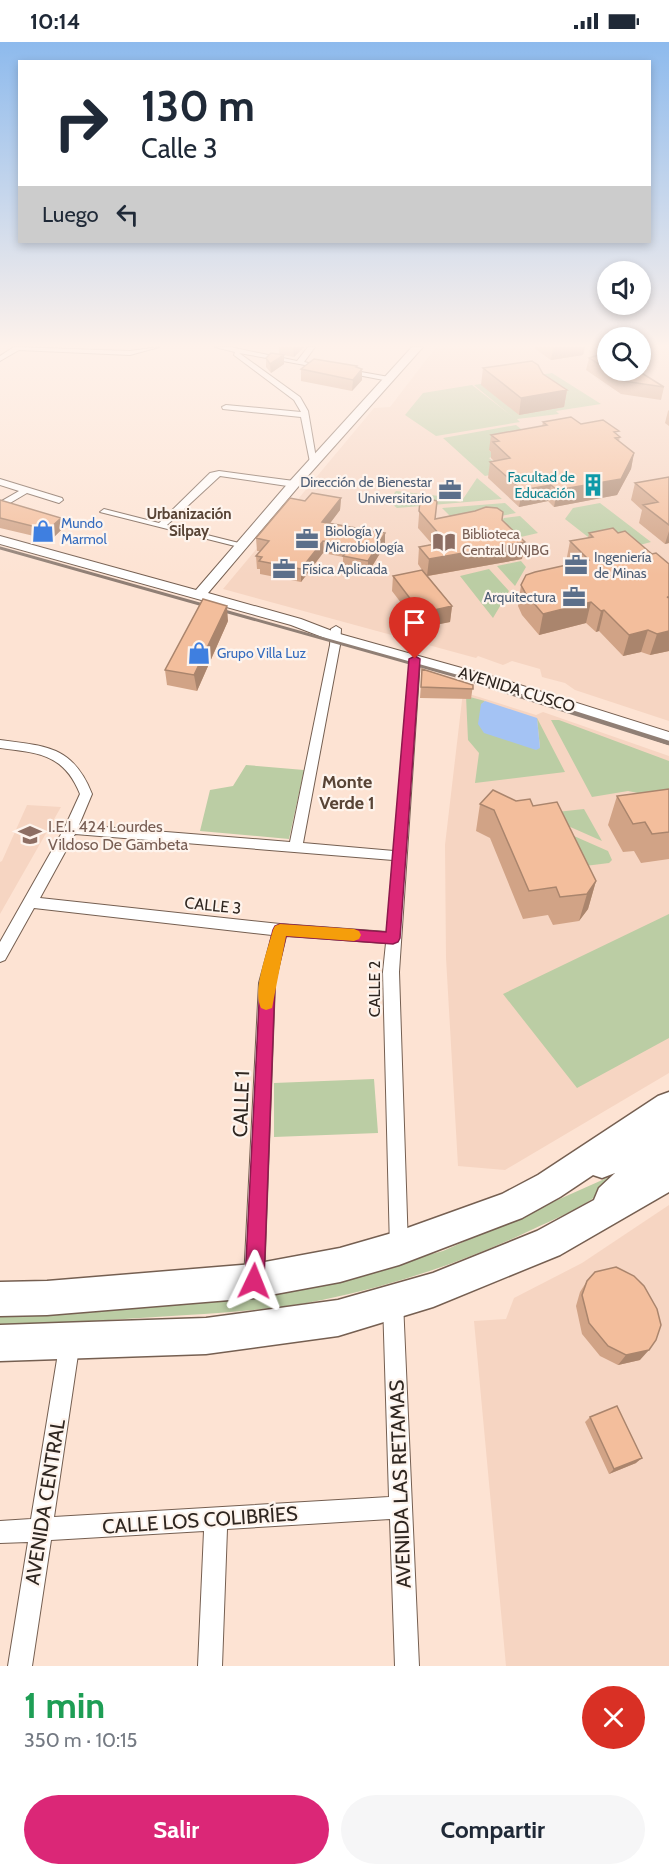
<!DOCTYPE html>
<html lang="es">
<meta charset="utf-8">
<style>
body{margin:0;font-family:Cabin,sans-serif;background:#f6f6f7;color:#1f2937;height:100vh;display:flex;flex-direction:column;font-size:22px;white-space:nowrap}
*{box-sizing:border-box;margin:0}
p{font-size:20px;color:#747a83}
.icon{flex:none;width:33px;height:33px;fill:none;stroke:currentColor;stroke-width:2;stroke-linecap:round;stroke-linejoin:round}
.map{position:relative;height:1624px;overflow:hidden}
.drawer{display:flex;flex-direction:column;background:#fff;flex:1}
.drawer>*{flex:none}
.guide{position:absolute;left:18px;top:18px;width:633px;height:183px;border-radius:0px;box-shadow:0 3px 9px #0003;background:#fff;color:#1f2937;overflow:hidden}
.fabs{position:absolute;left:597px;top:219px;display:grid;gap:12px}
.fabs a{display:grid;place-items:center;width:54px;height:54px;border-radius:50%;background:#fff;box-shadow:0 3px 9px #0003;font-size:30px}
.pin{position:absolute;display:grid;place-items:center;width:51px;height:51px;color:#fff;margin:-62px -26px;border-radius:50% 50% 50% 0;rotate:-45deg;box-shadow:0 0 6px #0007}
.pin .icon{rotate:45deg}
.me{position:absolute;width:66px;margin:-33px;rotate:2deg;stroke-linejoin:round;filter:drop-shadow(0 0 4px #0008)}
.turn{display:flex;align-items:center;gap:21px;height:126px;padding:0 24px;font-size:27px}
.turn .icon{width:78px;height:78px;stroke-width:2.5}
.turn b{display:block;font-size:42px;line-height:51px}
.then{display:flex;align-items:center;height:57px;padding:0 24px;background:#0003;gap:12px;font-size:22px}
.round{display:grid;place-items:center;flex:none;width:63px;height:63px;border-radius:32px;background:#f6f6f7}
.summary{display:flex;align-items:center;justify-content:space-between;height:102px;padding:0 24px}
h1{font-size:36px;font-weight:800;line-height:45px;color:#1e9e55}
.button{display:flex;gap:12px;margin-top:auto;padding:12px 24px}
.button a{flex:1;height:69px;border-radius:36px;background:#db2777;color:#fff;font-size:24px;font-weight:800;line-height:69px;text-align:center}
.button a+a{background:#f6f6f7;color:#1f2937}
.status{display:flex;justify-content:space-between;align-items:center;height:42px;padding:0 30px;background:#fff;direction:ltr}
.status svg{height:16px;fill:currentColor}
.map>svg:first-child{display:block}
</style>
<div class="status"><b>10:14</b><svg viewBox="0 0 49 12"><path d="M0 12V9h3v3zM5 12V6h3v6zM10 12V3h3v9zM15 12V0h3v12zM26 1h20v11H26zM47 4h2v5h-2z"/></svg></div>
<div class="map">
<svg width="669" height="1624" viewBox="0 0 669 1624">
<rect width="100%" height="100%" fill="#fde3d3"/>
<path fill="#f6d5c2" d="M 436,305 L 607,305 L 608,328 L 640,328 L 641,305 L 669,305 L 669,679 L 575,648 L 565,641 L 542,635 L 540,627 L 512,619 L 503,623 L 478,614 L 476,616 L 223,547 L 374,366 L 390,365 Z
M 463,650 L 536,673 L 543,670 L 669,714 L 669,1031 L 505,1128 L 458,1124 L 446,916 L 445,803 Z
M 27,763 L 61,765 L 0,872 L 0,820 L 2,819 Z
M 669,1163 L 669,1624 L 506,1624 L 474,1279 L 506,1277 L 514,1256 L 582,1221 Z"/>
<path fill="#bbcda4" d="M 552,331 L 601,362 L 556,369 L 559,372 L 517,377 L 520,380 L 436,394 L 405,373 L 423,351 L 472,343 L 514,376 L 474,343 Z
M 516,383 L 536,399 L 489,408 L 495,414 L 489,416 L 504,430 L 485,434 L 443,396 Z
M 477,436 L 502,457 L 397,466 L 388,459 L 396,449 L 448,455 L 449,458 L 461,460 Z
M 505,461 L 516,471 L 458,482 L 442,466 Z
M 600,461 L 651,500 L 625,507 L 588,495 L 565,477 L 573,466 Z
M 520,474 L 538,491 L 508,498 L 496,483 L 504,476 Z
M 521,519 L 526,525 L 515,544 L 497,524 Z
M 489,527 L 509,549 L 493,576 L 460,534 Z
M 466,654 L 485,659 L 481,663 L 540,706 L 537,676 L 565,730 L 475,741 L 479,711 L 468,698 Z
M 551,678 L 559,678 L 669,719 L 669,749 L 643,752 L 628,749 L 592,755 Z
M 246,723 L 304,728 L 289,797 L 200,789 L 210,748 L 233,744 Z
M 584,767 L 602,799 L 550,776 L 548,771 Z
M 558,787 L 608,809 L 612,818 L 609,821 L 577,825 Z
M 669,872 L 669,996 L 577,1046 L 503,952 Z
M 374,1037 L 378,1091 L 274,1095 L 274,1041 Z
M 609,1135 L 614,1137 C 595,1162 558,1175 529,1189 C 464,1220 394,1243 322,1258 C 278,1267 232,1270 187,1273 C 124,1277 62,1281 0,1284 L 0,1267 L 326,1240 L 443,1209 Z"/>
<path fill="#a4c3f4" d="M 485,659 L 537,676 L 540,706 L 536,708 L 484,691 L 478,682 L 481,662 Z"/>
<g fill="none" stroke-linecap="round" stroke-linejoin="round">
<g stroke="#755f51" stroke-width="2">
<path id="street" d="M 14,305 L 130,309 L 159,305 L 130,313 L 19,308 L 0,319 L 0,314 Z
M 215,305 L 230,305 L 297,319 L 308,305 L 315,305 L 304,320 L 327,325 L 327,327 L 239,311 L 300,355 L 308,369 L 317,422 L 310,420 L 301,375 L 223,367 L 222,365 L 226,363 L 301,370 L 294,358 L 234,313 L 235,310 Z
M 344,327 L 389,335 L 393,337 L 389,339 L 342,330 Z
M 219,429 L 294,439 L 298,442 L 294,445 L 220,434 L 167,483 L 243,502 L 243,506 L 100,470 L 104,467 L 159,481 L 210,431 Z
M 0,437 L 62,456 L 63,458 L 59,461 L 27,451 L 0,467 L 0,460 L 19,449 L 0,443 Z
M 336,584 L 341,587 L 340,603 L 303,801 L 394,809 L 410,617 L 415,614 L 420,617 L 399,930 L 408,1206 L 406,1213 L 399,1215 L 392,1213 L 390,1206 L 383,930 L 386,901 L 286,894 L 275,941 L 264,1238 L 261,1245 L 254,1248 L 247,1245 L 244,1238 L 259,941 L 272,893 L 34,866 L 5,918 L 0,920 L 0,900 L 64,787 L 80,752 C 64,712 39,711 0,706 L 0,698 C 46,704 73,704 92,752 L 79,783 L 290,800 L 330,603 L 331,587 ZM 75,792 L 393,818 L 387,890 L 280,882 L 40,856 Z
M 393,1250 L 400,1253 L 403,1260 L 419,1624 L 395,1624 L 390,1477 L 227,1487 L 222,1624 L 198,1624 L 204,1489 L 51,1498 L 32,1624 L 8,1624 L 28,1500 L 0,1501 L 0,1479 L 31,1477 L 60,1299 L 63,1292 L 70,1289 L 77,1292 L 80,1299 L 54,1475 L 389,1455 L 383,1260 L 386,1253 Z"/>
</g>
<g stroke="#755f51" stroke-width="2">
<path id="secondary" d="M 412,305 L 423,305 L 298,445 L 208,551 L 301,577 L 340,592 L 501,637 L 669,690 L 669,702 L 489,643 L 330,598 L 291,583 L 0,502 L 0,494 L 196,548 L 290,439 Z"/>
</g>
<g stroke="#755f51" stroke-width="3">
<path id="highway" d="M 669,1050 L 669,1150 L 560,1213 L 433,1265 L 338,1294 L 206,1312 L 0,1319 L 0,1283 L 206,1276 L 338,1258 L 433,1231 L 537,1189 L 594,1158 L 599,1146 L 615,1131 L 602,1136 L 593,1133 L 560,1155 L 522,1176 L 399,1223 L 340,1240 L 254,1256 L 47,1273 L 0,1274 L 0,1240 L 47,1239 L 254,1222 L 340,1206 L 399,1189 L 502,1152 L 538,1133 L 658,1054 Z"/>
</g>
<use href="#street" fill="#fff" fill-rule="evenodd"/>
<use href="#secondary" fill="#fff" fill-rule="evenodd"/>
<use href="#highway" fill="#fff" fill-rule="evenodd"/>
<path stroke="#907f75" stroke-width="3" d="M 0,506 L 481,641"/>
<path stroke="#907f75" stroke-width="4.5" d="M 476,640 L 669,701"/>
</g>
<path fill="#d1a386" d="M 279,305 L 304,305 L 294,315 L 279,312 Z
M 535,305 L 585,305 L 583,313 L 551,318 L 535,307 Z
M 266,316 L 284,322 L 271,331 L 266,325 Z
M 589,316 L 664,345 L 661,358 L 621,352 L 586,328 Z
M 357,326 L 362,338 L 352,349 L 301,339 L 301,327 Z
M 483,326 L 543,332 L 567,348 L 564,365 L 519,373 L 481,343 Z
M 669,368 L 669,384 L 665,381 L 668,369 Z
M 543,380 L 581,382 L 620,395 L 619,399 L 634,411 L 631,427 L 617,453 L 554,465 L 548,459 L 519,465 L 488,436 L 490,420 L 494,419 L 491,416 L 491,410 L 489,408 L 491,393 L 542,384 Z
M 669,435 L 669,501 L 665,502 L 639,481 L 642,468 L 631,458 L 635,441 Z
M 341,456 L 340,468 L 330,481 L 385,503 L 368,531 L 343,527 L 343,515 L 323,511 L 301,540 L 260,532 L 260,527 L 257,527 L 256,514 L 260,509 L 257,509 L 256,496 L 305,459 Z
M 0,458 L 63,486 L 51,498 L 0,486 Z
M 420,459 L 435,477 L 502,478 L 525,500 L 522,517 L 428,534 L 452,564 L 450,580 L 420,586 L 392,549 L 393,534 L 422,528 L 418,522 L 419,505 L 432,502 L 418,486 Z
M 613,486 L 669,609 L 650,613 L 641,610 L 623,614 L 599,589 L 596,590 L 586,581 L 539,593 L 522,573 L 518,564 L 521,543 L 568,522 L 566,520 L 570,499 L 588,496 L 589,491 Z
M 228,579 L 197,649 L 167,643 L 165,628 Z
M 422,627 L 473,643 L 471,657 L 420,656 Z
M 669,747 L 669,817 L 641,821 L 634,809 L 623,810 L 608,783 L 617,754 Z
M 516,759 L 533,764 L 596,839 L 588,867 L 579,879 L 553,883 L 548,873 L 523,877 L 490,796 L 476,789 L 480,762 Z
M 587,1239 L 640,1318 L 618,1323 L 600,1314 L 582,1292 L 576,1264 L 580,1250 Z
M 590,1375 L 636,1421 L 609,1432 L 585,1380 Z"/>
<path fill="#aa856d" d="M 295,305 L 304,305 L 294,315 L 293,306 Z
M 557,305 L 585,305 L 583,313 L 551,318 L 553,306 Z
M 284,313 L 284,322 L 271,331 L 270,322 Z
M 357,324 L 357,332 L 362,327 L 362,338 L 352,349 L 353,338 L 356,325 Z
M 567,348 L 564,365 L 519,373 L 521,356 Z
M 634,411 L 631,427 L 617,453 L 554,465 L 557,448 Z
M 551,443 L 548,459 L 519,465 L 522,448 Z
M 341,456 L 340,468 L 322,492 L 322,480 Z
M 61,476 L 63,486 L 51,498 L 48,488 Z
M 669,489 L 669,501 L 665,502 Z
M 385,491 L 385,503 L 368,531 L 368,519 Z
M 323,499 L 323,511 L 301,540 L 301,527 Z
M 525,500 L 522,517 L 427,534 L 429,517 Z
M 591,560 L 586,581 L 539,593 L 543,572 Z
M 227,564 L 228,579 L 197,649 L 194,633 Z
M 452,564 L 450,580 L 420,586 L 421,571 Z
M 604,568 L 599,589 L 596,590 L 601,569 Z
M 648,588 L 641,610 L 623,614 L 629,593 Z
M 669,589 L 669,609 L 650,613 L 657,592 Z
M 596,839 L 588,867 L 579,879 L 587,852 Z
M 649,1308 L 640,1318 L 618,1323 L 626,1313 Z
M 642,1416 L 636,1421 L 609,1432 L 614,1427 Z"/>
<path fill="#f3be9c" stroke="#aa856d" stroke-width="1.5" d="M 608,310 L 608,328 L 589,316 L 607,310 Z
M 271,311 L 284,313 L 270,322 L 266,316 Z
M 314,317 L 357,324 L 356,325 L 362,327 L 353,338 L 301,327 Z
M 532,319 L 538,323 L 543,332 L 567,348 L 521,356 L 483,326 Z
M 608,328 L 637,328 L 664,345 L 623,339 Z
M 571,375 L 581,382 L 603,378 L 619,389 L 614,390 L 620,395 L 615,396 L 634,411 L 621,437 L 557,448 L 551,443 L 522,448 L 490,420 L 510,416 L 493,400 L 499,399 L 491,393 L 547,383 L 543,380 Z
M 669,435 L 669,483 L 643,463 L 658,460 L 635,441 Z
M 312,451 L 341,456 L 322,480 L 385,491 L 368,519 L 343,514 L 351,503 L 323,499 L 301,527 L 259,519 L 262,515 L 256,514 L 269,499 L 256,496 L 290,456 L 305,459 Z
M 430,457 L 437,459 L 435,477 L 475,469 L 486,465 L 497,466 L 503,470 L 502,478 L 525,500 L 429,517 L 419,505 L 446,500 L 419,469 L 420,459 Z
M 0,458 L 61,476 L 48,488 L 0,476 Z
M 613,486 L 618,491 L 625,489 L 652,512 L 656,511 L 669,522 L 669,555 L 667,555 L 669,556 L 669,589 L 657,592 L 648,588 L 629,593 L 604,568 L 601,569 L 591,560 L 543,572 L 526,552 L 521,543 L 526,533 L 535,530 L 589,518 L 570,499 L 593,495 L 589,491 Z
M 422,528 L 452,564 L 421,571 L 393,534 Z
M 203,557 L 227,564 L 194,633 L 165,628 Z
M 422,627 L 473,643 L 473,647 L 421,645 Z
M 669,747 L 669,790 L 652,792 L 645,780 L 633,782 L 617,754 Z
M 493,748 L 516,759 L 530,757 L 533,764 L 557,760 L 596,839 L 587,852 L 560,855 L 556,845 L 529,849 L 494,768 L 480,762 Z
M 616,1225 L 634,1234 L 644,1244 L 657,1267 L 661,1283 L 656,1298 L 649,1308 L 626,1313 L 608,1304 L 589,1281 L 582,1253 L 587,1239 L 595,1230 Z
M 617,1364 L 642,1416 L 614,1427 L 590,1375 Z"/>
<linearGradient id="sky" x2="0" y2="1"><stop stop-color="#8dbaed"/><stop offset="0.57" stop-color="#fef2eb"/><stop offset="1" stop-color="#fef2eb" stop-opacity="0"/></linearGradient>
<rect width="669" height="533" fill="url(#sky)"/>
<path fill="#db2777" stroke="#8e194d" stroke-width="1.5" d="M 415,614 L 420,617 L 400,896 L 398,900 L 393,902 L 286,894 L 275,941 L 264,1239 L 261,1246 L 254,1249 L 247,1246 L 245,1239 L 260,941 L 273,888 L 275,884 L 280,882 L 386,890 L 409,617 Z"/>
<path fill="#f59e0b" d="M 280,882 L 354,887 L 359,889 L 361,893 L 359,897 L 354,899 L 286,894 L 272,966 L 266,968 L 261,966 C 252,949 268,907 273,888 L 275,884 Z"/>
<defs>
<g id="building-bare" transform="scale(1.8)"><path d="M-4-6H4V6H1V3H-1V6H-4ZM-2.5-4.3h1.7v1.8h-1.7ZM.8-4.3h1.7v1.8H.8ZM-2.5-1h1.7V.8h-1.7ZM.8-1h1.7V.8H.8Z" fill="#0f9aa8" stroke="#fef4ed" stroke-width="2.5" paint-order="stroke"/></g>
<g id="office-bare" transform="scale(1.8)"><path d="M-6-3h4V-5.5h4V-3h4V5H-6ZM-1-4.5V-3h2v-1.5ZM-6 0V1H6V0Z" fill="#5c6f8a" stroke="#fef4ed" stroke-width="2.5" paint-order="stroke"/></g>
<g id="shop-bare" transform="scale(1.8)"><path d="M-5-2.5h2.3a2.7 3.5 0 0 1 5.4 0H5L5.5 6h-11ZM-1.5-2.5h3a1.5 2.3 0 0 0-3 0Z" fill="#3f7fe0" stroke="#fef4ed" stroke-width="2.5" paint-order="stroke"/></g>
<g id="library-bare" transform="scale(1.8)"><path d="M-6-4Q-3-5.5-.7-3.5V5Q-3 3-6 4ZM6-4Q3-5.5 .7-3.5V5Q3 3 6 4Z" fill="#8d6e63" stroke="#fef4ed" stroke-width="2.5" paint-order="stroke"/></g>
<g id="school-bare" transform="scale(1.8)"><path d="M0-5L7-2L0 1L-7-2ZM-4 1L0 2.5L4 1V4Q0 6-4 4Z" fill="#8d6e63" stroke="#fef4ed" stroke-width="2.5" paint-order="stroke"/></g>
</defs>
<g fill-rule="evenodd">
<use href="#building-bare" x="593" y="443"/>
<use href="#office-bare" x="450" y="448"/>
<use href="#shop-bare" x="43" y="489"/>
<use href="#office-bare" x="307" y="497"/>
<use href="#library-bare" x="444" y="500"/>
<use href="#office-bare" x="576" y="523"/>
<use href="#office-bare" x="284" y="527"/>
<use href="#office-bare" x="574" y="555"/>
<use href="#shop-bare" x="199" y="611"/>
<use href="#school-bare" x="30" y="793"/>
</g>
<g text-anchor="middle" stroke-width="4.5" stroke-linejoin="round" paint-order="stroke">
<g font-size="14" fill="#0d838f" stroke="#fef4ed" text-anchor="end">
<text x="575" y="440">Facultad de<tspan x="575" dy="16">Educación</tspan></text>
</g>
<g font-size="14" fill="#4e5e75" stroke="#fef4ed" text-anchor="start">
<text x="432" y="445" text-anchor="end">Dirección de Bienestar<tspan x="432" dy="16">Universitario</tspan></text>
<text x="325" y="494">Biología y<tspan x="325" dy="16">Microbiología</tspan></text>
<text x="594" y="520">Ingeniería<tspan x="594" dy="16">de Minas</tspan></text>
<text x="302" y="532">Física Aplicada</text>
<text x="556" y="560" text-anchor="end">Arquitectura</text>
</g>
<g font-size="14" fill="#366cbe" stroke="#fef4ed" text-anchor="start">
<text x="61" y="486">Mundo<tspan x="61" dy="16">Marmol</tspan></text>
<text x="217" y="616">Grupo Villa Luz</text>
</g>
<g font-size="14" fill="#785e54" stroke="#fef4ed" text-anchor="start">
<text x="462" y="497">Biblioteca<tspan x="462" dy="16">Central UNJBG</tspan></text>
</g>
<g font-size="15" font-weight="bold" fill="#584436" stroke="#fef4ed">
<text x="189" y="477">Urbanización<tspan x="189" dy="17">Silpay</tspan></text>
</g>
<g font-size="16" fill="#2f2620" stroke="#fef4ed">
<text transform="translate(517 647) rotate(17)" y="6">AVENIDA CUSCO</text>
<text transform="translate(213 863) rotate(6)" y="6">CALLE 3</text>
<text transform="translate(374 947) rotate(-90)" y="6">CALLE 2</text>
</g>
<g font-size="16" fill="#785e54" stroke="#fef4ed" text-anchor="start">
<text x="48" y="790">I.E.I. 424 Lourdes<tspan x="48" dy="18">Vildoso De Gambeta</tspan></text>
</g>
<g font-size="18" font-weight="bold" fill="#584436" stroke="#fef4ed">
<text x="347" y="746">Monte<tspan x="347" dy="21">Verde 1</tspan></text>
</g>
<g font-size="20" fill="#2f2620" stroke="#fef4ed">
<text transform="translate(241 1062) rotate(-88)" y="7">CALLE 1</text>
<text transform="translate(400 1442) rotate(-92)" y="7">AVENIDA LAS RETAMAS</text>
<text transform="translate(45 1460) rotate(-81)" y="7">AVENIDA CENTRAL</text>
<text transform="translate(200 1478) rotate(-4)" y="7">CALLE LOS COLIBRÍES</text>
</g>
</g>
</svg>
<div class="fabs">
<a><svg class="icon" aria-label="sound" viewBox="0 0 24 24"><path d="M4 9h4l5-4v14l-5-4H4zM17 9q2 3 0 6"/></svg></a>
<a><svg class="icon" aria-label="search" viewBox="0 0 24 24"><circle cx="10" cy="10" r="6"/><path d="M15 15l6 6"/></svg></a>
</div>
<div class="pin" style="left:415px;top:617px;background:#d93025"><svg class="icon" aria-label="arrive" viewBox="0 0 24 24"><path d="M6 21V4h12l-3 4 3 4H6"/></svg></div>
<svg class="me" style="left:254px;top:1239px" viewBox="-20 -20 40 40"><path d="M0-17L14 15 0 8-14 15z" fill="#db2777" stroke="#fff" stroke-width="4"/></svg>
<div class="guide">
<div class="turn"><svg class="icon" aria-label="right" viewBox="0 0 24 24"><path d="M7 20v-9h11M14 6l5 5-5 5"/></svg><div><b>130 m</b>Calle 3</div></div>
<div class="then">Luego<svg class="icon" aria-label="left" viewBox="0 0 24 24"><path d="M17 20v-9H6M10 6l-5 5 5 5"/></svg></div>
</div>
</div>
<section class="drawer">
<div class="summary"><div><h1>1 min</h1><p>350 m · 10:15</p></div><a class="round" style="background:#d93025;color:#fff"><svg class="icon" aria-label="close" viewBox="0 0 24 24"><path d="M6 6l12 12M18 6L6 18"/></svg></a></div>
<div class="button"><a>Salir</a><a>Compartir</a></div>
</section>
